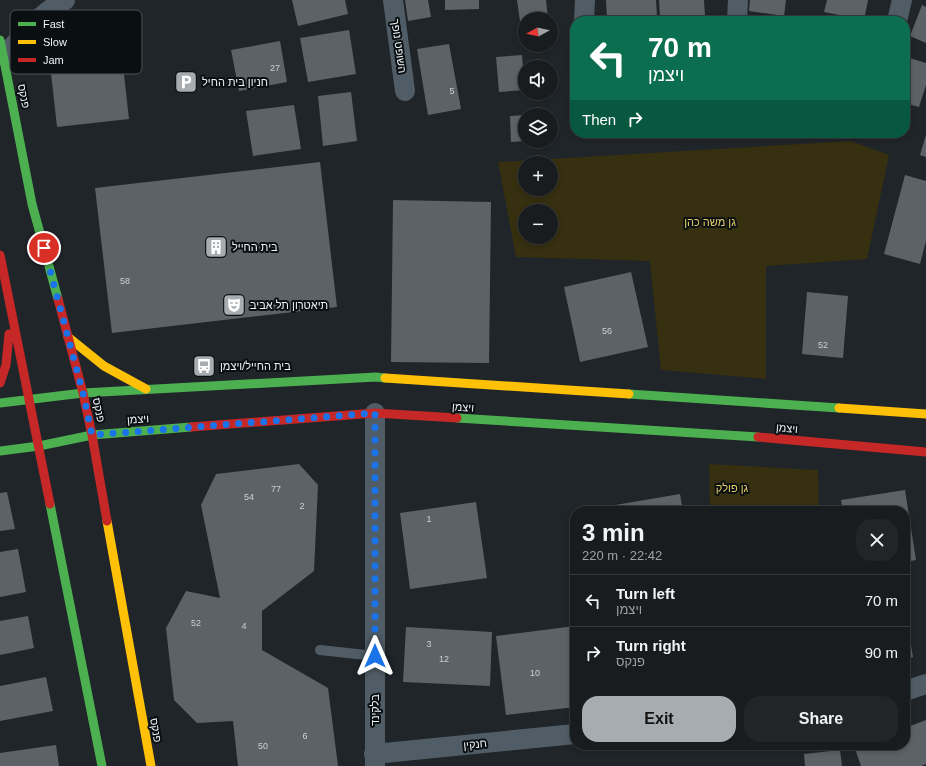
<!DOCTYPE html>
<meta charset="utf-8">
<style>
body{margin:0;font-family:Arial,Heebo,sans-serif;background:#212528;color:#f1f3f6;height:100vh;display:flex;flex-direction:column;font-size:15px;white-space:nowrap}
*{box-sizing:border-box;margin:0}
p{font-size:13px;color:#9fa1a4}
.icon{flex:none;width:22px;height:22px;fill:none;stroke:currentColor;stroke-width:2;stroke-linecap:round;stroke-linejoin:round}
.map{position:relative;flex:1;overflow:hidden}
.drawer{position:absolute;left:570px;top:506px;width:340px;height:244px;display:flex;flex-direction:column;background:#181c1f;border-radius:16px;box-shadow:0 2px 6px #0003,0 0 0 1px #363a3d}
.drawer>*{flex:none}
.top-card{position:absolute;left:570px;top:16px;width:340px;height:122px;border-radius:16px;box-shadow:0 2px 6px #0003,0 0 0 1px #363a3d;background:#0b6e4f;color:#fff;overflow:hidden}
.needle{width:26px;rotate:262deg}
.buttons{position:absolute;left:518px;top:12px;display:grid;gap:8px}
.buttons a{display:grid;place-items:center;width:40px;height:40px;border-radius:50%;background:#181c1f;box-shadow:0 2px 6px #0003,0 0 0 1px #363a3d;font-size:20px}
.pin{position:absolute;display:grid;place-items:center;width:34px;height:34px;color:#fff;margin:-17px;border:2px solid #fff;border-radius:50%;box-shadow:0 1px 4px #0007}
.me{position:absolute;width:44px;margin:-22px;rotate:0deg;stroke-linejoin:round;filter:drop-shadow(0 0 3px #0008)}
.turn{display:flex;align-items:center;gap:14px;height:84px;padding:0 12px;font-size:18px}
.turn .icon{width:52px;height:52px;stroke-width:2.5}
.turn b{display:block;font-size:28px;line-height:34px}
.then{display:flex;align-items:center;height:38px;padding:0 12px;background:#0003;gap:8px;font-size:15px}
.round{display:grid;place-items:center;flex:none;width:42px;height:42px;border-radius:16px;background:#212528}
.head{display:flex;align-items:center;justify-content:space-between;height:68px;padding:0 12px}
h1{font-size:24px;font-weight:800;line-height:30px}
.button{display:flex;gap:8px;margin-top:auto;padding:8px 12px}
.button a{flex:1;height:46px;border-radius:16px;background:#a6acb0;color:#111;font-size:16px;font-weight:800;line-height:46px;text-align:center}
.button a+a{background:#212528;color:#f1f3f6}
ul{padding:0;list-style:none}
li{display:flex;align-items:center;gap:12px;height:52px;padding:0 12px;border-top:1px solid #363a3d}
li div{flex:1}
li b{display:block;font-size:15px}
li em{font-style:normal}
.map>svg:first-child{display:block}
</style>
<div class="map">
<svg width="926" height="766" viewBox="0 0 926 766">
<rect width="100%" height="100%" fill="#202529"/>
<path fill="#362f10" fill-rule="evenodd" d="M 851,141 L 889,155 L 867,259 L 766,266 L 766,379 L 661,370 L 650,261 L 516,257 L 498,162 ZM 525,163 L 551,163 L 551,189 L 525,189 ZM 525,211 L 551,211 L 551,237 L 525,237 Z
M 709,464 L 818,470 L 819,511 L 710,511 Z"/>
<path fill="#5c6265" d="M 292,0 L 345,0 L 348,14 L 298,26 Z
M 405,0 L 428,0 L 431,17 L 408,21 Z
M 445,0 L 479,0 L 479,9 L 445,10 Z
M 517,0 L 546,0 L 548,19 L 525,19 L 525,43 L 523,43 Z
M 606,0 L 656,0 L 657,16 L 607,18 Z
M 659,0 L 704,0 L 705,16 L 660,19 Z
M 750,0 L 786,0 L 784,16 L 749,11 Z
M 827,0 L 868,0 L 864,20 L 824,12 Z
M 922,5 L 926,7 L 926,43 L 910,36 Z
M 119,30 L 129,119 L 57,127 L 47,37 Z
M 349,30 L 356,74 L 308,82 L 300,38 Z
M 280,41 L 287,82 L 239,91 L 231,50 Z
M 449,44 L 461,109 L 428,115 L 417,49 Z
M 522,55 L 525,90 L 499,92 L 496,57 Z
M 906,57 L 926,63 L 926,85 L 919,107 L 905,103 L 905,61 Z
M 351,92 L 357,141 L 323,146 L 318,96 Z
M 294,105 L 301,149 L 253,156 L 246,111 Z
M 525,115 L 525,141 L 511,142 L 510,116 Z
M 926,135 L 926,157 L 920,155 Z
M 320,162 L 337,307 L 112,333 L 95,188 Z
M 905,175 L 926,181 L 926,241 L 920,264 L 884,254 Z
M 393,200 L 491,202 L 489,363 L 391,362 Z
M 631,272 L 648,347 L 580,362 L 564,287 Z
M 807,292 L 848,296 L 843,358 L 802,354 Z
M 299,464 L 318,485 L 314,571 L 262,611 L 262,650 L 328,688 L 338,766 L 238,766 L 233,721 L 197,723 L 174,700 L 166,628 L 186,591 L 220,598 L 201,505 L 216,474 Z
M 905,490 L 916,560 L 905,562 L 905,511 L 843,511 L 841,500 Z
M 7,492 L 15,529 L 0,531 L 0,493 Z
M 680,494 L 683,511 L 586,511 L 586,510 Z
M 476,502 L 487,578 L 410,589 L 400,513 Z
M 18,549 L 26,592 L 0,597 L 0,552 Z
M 905,611 L 913,657 L 905,659 Z
M 28,616 L 34,648 L 0,655 L 0,621 Z
M 575,626 L 575,707 L 506,715 L 496,636 Z
M 406,627 L 492,632 L 490,686 L 403,682 Z
M 46,677 L 53,711 L 0,721 L 0,686 Z
M 926,720 L 926,764 L 922,766 L 861,766 L 854,746 L 905,745 L 905,728 Z
M 56,745 L 59,766 L 0,766 L 0,753 Z
M 840,750 L 842,766 L 805,766 L 804,754 Z"/>
<g fill="none" stroke-linecap="round" stroke-linejoin="round">
<path stroke="#505d66" stroke-width="10" d="M 320,650 L 375,656"/>
<path stroke="#505d66" stroke-width="20" d="M 393,0 L 405,91
M 584,21 L 585,0
M 737,21 L 738,0
M 897,21 L 902,0
M 4,56 C 22,37 41,12 65,0
M 375,413 L 375,766
M 905,691 L 926,684
M 374,754 L 575,734"/>
<path stroke="#4caf50" stroke-width="9" d="M 0,40 L 32,204 L 58,299
M 629,394 L 839,408
M 0,403 L 83,393 L 376,377 L 385,378
M 457,418 L 758,437
M 0,451 L 39,446 L 92,435 L 191,427
M 50,504 L 102,766"/>
<path stroke="#ffc107" stroke-width="9" d="M 68,337 L 104,366 L 146,389
M 385,378 L 629,394
M 839,408 L 926,414
M 107,521 L 151,766"/>
<path stroke="#c62828" stroke-width="9" d="M 0,255 L 50,504
M 58,299 L 83,393 L 92,435 L 107,521
M 0,383 L 6,365 L 9,334
M 191,427 L 375,413 L 457,418
M 758,437 L 926,452"/>
</g>
<g fill="none" stroke-linecap="round" stroke-linejoin="round">
<path stroke="#1a73e8" stroke-width="7" stroke-dasharray="0 12.6" d="M 44,248 L 83,393 L 92,435 L 375,413 L 375,656"/>
</g>
<defs>
<g id="parking-square" transform="scale(1.15)"><rect x="-9" y="-9" width="18" height="18" rx="4" fill="#a6acb0" stroke="#0a0f12"/><path d="M-3.5-5.5H1a3.5 3.5 0 0 1 0 7H-1V5.5H-3.5ZM-1-3.4V-.6H.8a1.4 1.4 0 0 0 0-2.8Z" fill="#fff"/></g>
<g id="building-square" transform="scale(1.15)"><rect x="-9" y="-9" width="18" height="18" rx="4" fill="#a6acb0" stroke="#0a0f12"/><path d="M-4-6H4V6H1V3H-1V6H-4ZM-2.5-4.3h1.7v1.8h-1.7ZM.8-4.3h1.7v1.8H.8ZM-2.5-1h1.7V.8h-1.7ZM.8-1h1.7V.8H.8Z" fill="#fff"/></g>
<g id="theatre-square" transform="scale(1.15)"><rect x="-9" y="-9" width="18" height="18" rx="4" fill="#a6acb0" stroke="#0a0f12"/><path d="M-5-5.5Q0-4 5-5.5V0Q5 5 0 6Q-5 5-5 0ZM-3.3-2.5H-1v1.5H-3.3ZM1-2.5H3.3v1.5H1ZM-2.8 1Q0 5.5 2.8 1Z" fill="#fff"/></g>
<g id="bus-square" transform="scale(1.15)"><rect x="-9" y="-9" width="18" height="18" rx="4" fill="#a6acb0" stroke="#0a0f12"/><path d="M-5-6H5V4H4V6H2V4H-2V6H-4V4H-5ZM-3.5-4V0h7V-4ZM-3.5 1.2v1.5H-2V1.2ZM2 1.2v1.5H3.5V1.2Z" fill="#fff"/></g>
</defs>
<g fill-rule="evenodd">
<use href="#parking-square" x="186" y="82"/>
<use href="#building-square" x="216" y="247"/>
<use href="#theatre-square" x="234" y="305"/>
<use href="#bus-square" x="204" y="366"/>
</g>
<g text-anchor="middle" stroke-width="4" stroke-linejoin="round" paint-order="stroke">
<g font-size="9" fill="#cad0d4">
<text x="275" y="71">27</text>
<text x="452" y="94">5</text>
<text x="125" y="284">58</text>
<text x="607" y="334">56</text>
<text x="823" y="348">52</text>
<text x="276" y="492">77</text>
<text x="249" y="500">54</text>
<text x="302" y="509">2</text>
<text x="429" y="522">1</text>
<text x="196" y="626">52</text>
<text x="244" y="629">4</text>
<text x="429" y="647">3</text>
<text x="444" y="662">12</text>
<text x="535" y="676">10</text>
<text x="305" y="739">6</text>
<text x="263" y="749">50</text>
</g>
<g font-size="11" fill="#eef5f9" stroke="#0a0f12">
<text transform="translate(399 46) rotate(82)" y="4">השופט נופך</text>
<text transform="translate(24 96) rotate(79)" y="4">פנקס</text>
<text transform="translate(463 407) rotate(4)" y="4">ויצמן</text>
<text transform="translate(99 410) rotate(78)" y="4">פנקס</text>
<text transform="translate(138 419) rotate(-4)" y="4">ויצמן</text>
<text transform="translate(787 428) rotate(5)" y="4">ויצמן</text>
<text transform="translate(375 710) rotate(-90)" y="4">בלקינד</text>
<text transform="translate(156 730) rotate(80)" y="4">פנקס</text>
<text transform="translate(475 744) rotate(-6)" y="4">חנקין</text>
</g>
<g font-size="11" fill="#eef5f9" stroke="#0a0f12" text-anchor="start">
<text x="202" y="86">חניון בית החיל</text>
<text x="232" y="251">בית החייל</text>
<text x="250" y="309">תיאטרון תל אביב</text>
<text x="220" y="370">בית החייל/ויצמן</text>
</g>
<g font-size="11" fill="#ecd16a" stroke="#0a0f12">
<text x="710" y="226">גן משה כהן</text>
<text x="732" y="492">גן פולק</text>
</g>
</g>
<rect x="10" y="10" width="132" height="64" rx="6" fill="#0a0f12" stroke="#4e5457" stroke-width="1"/>
<rect x="18" y="22" width="18" height="4" fill="#4caf50"/>
<rect x="18" y="40" width="18" height="4" fill="#ffc107"/>
<rect x="18" y="58" width="18" height="4" fill="#c62828"/>
<g font-size="11" fill="#eef5f9">
<text x="43" y="28">Fast</text>
<text x="43" y="46">Slow</text>
<text x="43" y="64">Jam</text>
</g>
</svg>
<div class="buttons">
<a><svg class="needle" viewBox="-14 -14 28 28"><path d="M0-13l5 13h-10z" fill="#e53935"/><path d="M0 13l5-13h-10z" fill="#9fa1a4"/></svg></a>
<a><svg class="icon" aria-label="sound" viewBox="0 0 24 24"><path d="M4 9h4l5-4v14l-5-4H4zM17 9q2 3 0 6"/></svg></a>
<a><svg class="icon" aria-label="layers" viewBox="0 0 24 24"><path d="M12 4l9 5-9 5-9-5zM3 14l9 5 9-5"/></svg></a>
<a>+</a>
<a>−</a>
</div>
<div class="pin" style="left:44px;top:248px;background:#d93025"><svg class="icon" aria-label="arrive" viewBox="0 0 24 24"><path d="M6 21V4h12l-3 4 3 4H6"/></svg></div>
<svg class="me" style="left:375px;top:656px" viewBox="-20 -20 40 40"><path d="M0-17L14 15 0 8-14 15z" fill="#1a73e8" stroke="#fff" stroke-width="4"/></svg>
<div class="top-card">
<div class="turn"><svg class="icon" aria-label="left" viewBox="0 0 24 24"><path d="M17 20v-9H6M10 6l-5 5 5 5"/></svg><div><b>70 m</b>ויצמן</div></div>
<div class="then">Then<svg class="icon" aria-label="right" viewBox="0 0 24 24"><path d="M7 20v-9h11M14 6l5 5-5 5"/></svg></div>
</div>
<section class="drawer">
<div class="head"><div><h1>3 min</h1><p>220 m · 22:42</p></div><a class="round"><svg class="icon" aria-label="close" viewBox="0 0 24 24"><path d="M6 6l12 12M18 6L6 18"/></svg></a></div>
<ul>
<li><svg class="icon" aria-label="left" viewBox="0 0 24 24"><path d="M17 20v-9H6M10 6l-5 5 5 5"/></svg><div><b>Turn left</b><p>ויצמן</p></div><em>70 m</em></li>
<li><svg class="icon" aria-label="right" viewBox="0 0 24 24"><path d="M7 20v-9h11M14 6l5 5-5 5"/></svg><div><b>Turn right</b><p>פנקס</p></div><em>90 m</em></li>
</ul>
<div class="button"><a>Exit</a><a>Share</a></div>
</section>
</div>
